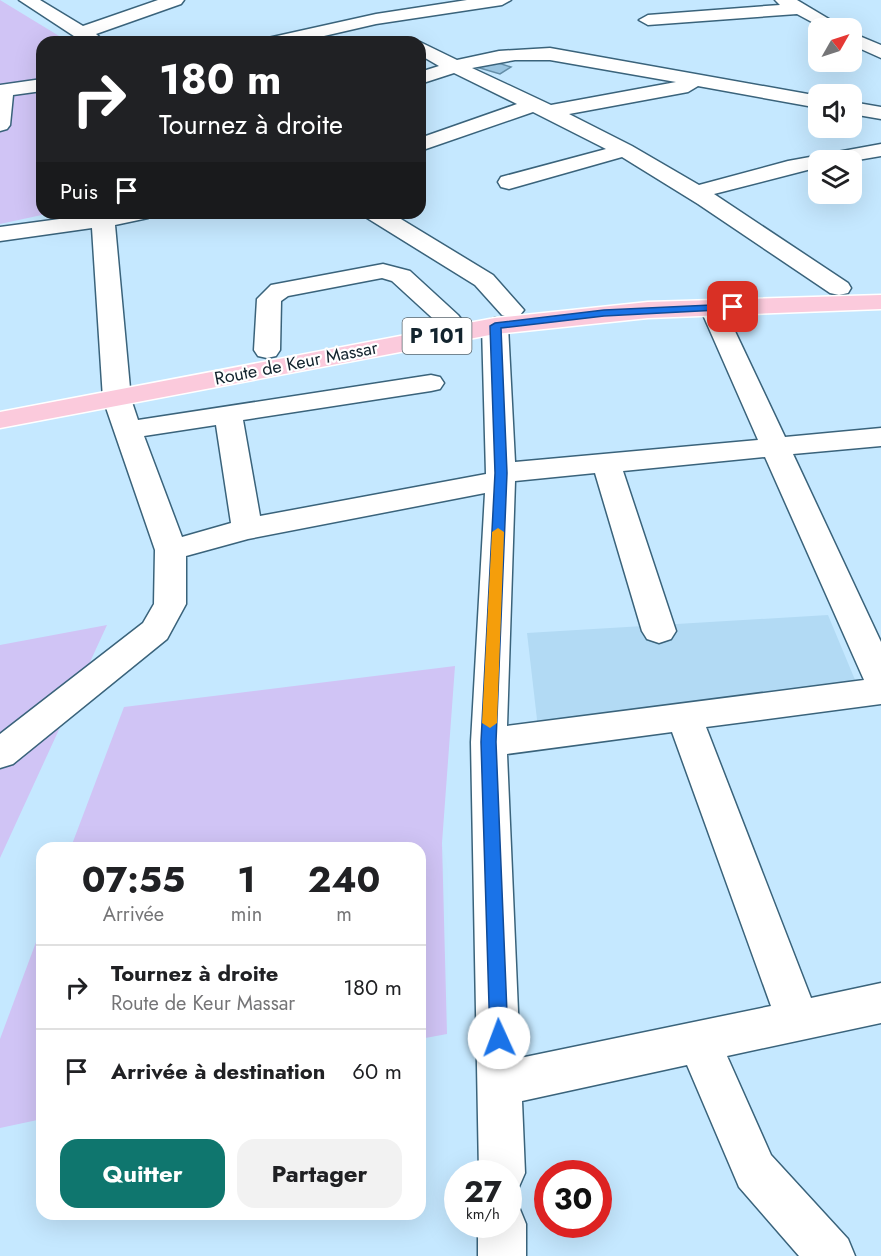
<!DOCTYPE html>
<html lang="fr">
<meta charset="utf-8">
<style>
body{margin:0;font-family:Jost,sans-serif;background:#f2f2f2;color:#202124;height:100vh;display:flex;flex-direction:column;font-size:22px;white-space:nowrap}
*{box-sizing:border-box;margin:0}
p{font-size:20px;color:#757577}
.icon{flex:none;width:33px;height:33px;fill:none;stroke:currentColor;stroke-width:2;stroke-linecap:round;stroke-linejoin:round}
.map{position:relative;flex:1;overflow:hidden}
.panel{position:absolute;left:36px;top:842px;width:390px;height:378px;display:flex;flex-direction:column;background:#fff;border-radius:18px;box-shadow:0 6px 24px #0002}
.panel>*{flex:none}
.banner{position:absolute;left:36px;top:36px;width:390px;height:183px;border-radius:18px;box-shadow:0 6px 24px #0002;background:#202124;color:#fff;overflow:hidden}
.needle{width:39px;rotate:51deg}
.buttons{position:absolute;left:808px;top:18px;display:grid;gap:12px}
.buttons a{display:grid;place-items:center;width:54px;height:54px;border-radius:12px;background:#fff;box-shadow:0 6px 24px #0002;font-size:30px}
.speed{position:absolute;left:444px;top:1160px;display:flex;gap:12px;font-size:30px;font-weight:700;text-align:center}
.speed>*{display:grid;place-content:center;width:78px;height:78px;border-radius:50%;background:#fff;box-shadow:0 6px 24px #0002;line-height:1}
.speed small{font-size:15px;font-weight:400}
.speed .limit{border:9px solid #d22;background:#fff;color:#111}
.pin{position:absolute;display:grid;place-items:center;width:51px;height:51px;color:#fff;margin:-26px;border-radius:12px;box-shadow:0 3px 9px #0006}
.me{position:absolute;width:66px;margin:-33px;rotate:358deg;stroke-linejoin:round;filter:drop-shadow(0 0 4px #0008)}
.turn{display:flex;align-items:center;gap:21px;height:126px;padding:0 24px;font-size:27px}
.turn .icon{width:78px;height:78px;stroke-width:2.5}
.turn b{display:block;font-size:42px;line-height:51px}
.then{display:flex;align-items:center;height:57px;padding:0 24px;background:#0003;gap:12px;font-size:22px}
.eta{display:flex;justify-content:space-evenly;align-items:center;height:102px;text-align:center}
.eta b{font-size:36px;font-weight:700;line-height:42px}
.cta{display:flex;gap:12px;margin-top:auto;padding:12px 24px}
.cta a{flex:1;height:69px;border-radius:18px;background:#0f766e;color:#fff;font-size:24px;font-weight:700;line-height:69px;text-align:center}
.cta a+a{background:#f2f2f2;color:#202124}
ul{padding:0;list-style:none}
li{display:flex;align-items:center;gap:18px;height:84px;padding:0 24px;border-top:2px solid #e0e0e0}
li div{flex:1}
li b{display:block;font-size:22px}
li em{font-style:normal}
.map>svg:first-child{display:block}
</style>
<div class="map">
<svg width="881" height="1256" viewBox="0 0 881 1256">
<rect width="100%" height="100%" fill="#c5e8ff"/>
<path fill="#b2daf4" d="M 828,615 L 858,687 L 538,728 L 527,633 Z"/>
<path fill="#d0c4f5" d="M 0,0 L 69,42 L 42,42 L 42,213 L 51,213 L 0,224 Z
M 107,625 L 0,858 L 0,645 Z
M 455,666 L 442,843 L 447,1034 L 420,1039 L 420,848 L 71,847 L 124,707 Z
M 42,926 L 42,1119 L 0,1128 L 0,1039 Z"/>
<path fill="#99c4e0" stroke="#648ea7" stroke-width="1.5" d="M 486,59 L 511,67 L 500,74 L 473,66 Z"/>
<g fill="none" stroke-linecap="round" stroke-linejoin="round">
<g stroke="#3a637b" stroke-width="3">
<path id="minor" d="M 19,0 L 40,0 L 83,26 L 158,0 L 184,0 L 181,4 L 96,34 L 105,42 L 83,42 Z
M 467,0 L 511,0 L 502,5 L 376,24 L 298,42 L 265,42 L 268,38 L 376,14 Z
M 775,0 L 797,0 L 844,28 L 823,28 L 797,14 L 648,25 L 639,20 L 648,15 L 780,5 Z
M 852,33 L 881,45 L 881,58 L 852,45 Z
M 420,42 L 457,60 L 499,51 L 550,48 L 819,96 L 819,108 L 698,86 L 688,92 L 569,114 L 632,146 L 699,185 L 788,161 L 881,144 L 881,156 L 852,161 L 819,160 L 819,167 L 714,194 L 848,283 L 851,288 L 848,293 L 839,295 L 830,293 L 698,204 L 622,157 L 509,189 L 501,187 L 498,182 L 501,177 L 606,149 L 533,112 L 420,151 L 420,138 L 517,104 L 454,73 L 420,84 L 420,72 L 439,66 L 420,55 ZM 515,60 L 550,60 L 676,82 L 551,105 L 472,68 Z
M 42,79 L 42,91 L 13,95 L 10,125 L 7,129 L 0,131 L 0,85 Z
M 852,102 L 881,107 L 881,119 L 852,114 Z
M 104,213 L 151,213 L 148,218 L 115,225 L 131,399 L 138,420 L 431,375 L 440,377 L 444,383 L 440,389 L 431,391 L 243,420 L 260,516 L 486,474 L 482,326 L 486,321 L 495,318 L 504,321 L 508,326 L 515,462 L 758,440 L 700,308 L 703,303 L 712,301 L 721,303 L 724,308 L 785,437 L 881,428 L 881,446 L 793,454 L 881,642 L 881,704 L 706,727 L 811,998 L 881,983 L 881,1023 L 727,1056 L 771,1155 L 848,1239 L 855,1256 L 799,1256 L 739,1187 L 687,1065 L 522,1101 L 525,1173 L 518,1189 L 508,1194 L 508,1173 L 479,1173 L 471,742 L 485,493 L 248,539 L 186,556 L 186,604 L 167,639 L 13,764 L 0,768 L 0,734 L 143,623 L 154,604 L 155,550 L 103,399 L 92,228 L 0,241 L 0,227 ZM 216,425 L 231,523 L 182,537 L 144,436 ZM 765,457 L 864,680 L 507,726 L 515,481 L 595,473 L 642,631 L 647,639 L 659,643 L 671,639 L 676,631 L 623,471 ZM 672,732 L 771,1006 L 520,1058 L 507,754 Z
M 364,213 L 391,213 L 493,275 L 524,310 L 520,315 L 511,318 L 502,315 L 475,285 L 367,218 Z
M 383,264 L 410,271 L 458,315 L 462,320 L 458,325 L 449,328 L 440,325 L 392,281 L 382,278 L 288,296 L 281,301 L 280,350 L 276,356 L 267,358 L 258,356 L 254,350 L 257,299 L 271,285 Z
M 508,1203 L 519,1207 L 526,1224 L 526,1256 L 478,1256 L 478,1224 L 508,1224 Z"/>
</g>
<g stroke="#fff" stroke-width="3">
<path id="major" d="M 881,295 L 881,309 L 648,318 L 495,334 L 0,428 L 0,412 L 495,318 L 648,302 Z"/>
</g>
<use href="#minor" fill="#fff" fill-rule="evenodd"/>
<use href="#major" fill="#fbcadc" fill-rule="evenodd"/>
</g>
<path fill="#1a73e8" stroke="#114b97" stroke-width="1.5" d="M 733,304 L 737,305 L 737,309 L 604,316 L 501,328 L 507,473 L 496,742 L 508,1038 L 506,1044 L 499,1047 L 493,1044 L 490,1038 L 481,742 L 495,473 L 490,326 L 495,323 L 604,310 Z"/>
<path fill="#f59e0b" d="M 498,528 L 504,532 L 497,723 L 490,728 L 482,723 L 492,532 Z"/>
<g text-anchor="middle" stroke-width="4.5" stroke-linejoin="round" paint-order="stroke">
<g font-size="18" fill="#13242e" stroke="#fff">
<text transform="translate(296 363) rotate(-11)" y="6">Route de Keur Massar</text>
</g>
<rect fill="#fff" stroke="#5a666d" stroke-width="1.5" x="402.5" y="318" width="69" height="36" rx="4.5"/>
<g font-size="21" font-weight="bold" fill="#13242e">
<text x="437" y="343">P 101</text>
</g>
</g>
</svg>
<div class="buttons">
<a><svg class="needle" viewBox="-14 -14 28 28"><path d="M0-13l5 13h-10z" fill="#e53935"/><path d="M0 13l5-13h-10z" fill="#757577"/></svg></a>
<a><svg class="icon" aria-label="sound" viewBox="0 0 24 24"><path d="M4 9h4l5-4v14l-5-4H4zM17 9q2 3 0 6"/></svg></a>
<a><svg class="icon" aria-label="layers" viewBox="0 0 24 24"><path d="M12 4l9 5-9 5-9-5zM3 14l9 5 9-5"/></svg></a>
</div>
<div class="speed"><div>27<small>km/h</small></div><div class="limit">30</div></div>
<div class="pin" style="left:733px;top:307px;background:#d93025"><svg class="icon" aria-label="arrive" viewBox="0 0 24 24"><path d="M6 21V4h12l-3 4 3 4H6"/></svg></div>
<svg class="me" style="left:499px;top:1038px" viewBox="-20 -20 40 40"><circle r="19" fill="#fff"/><path d="M0-13L10 11 0 6-10 11z" fill="#1a73e8"/></svg>
<div class="banner">
<div class="turn"><svg class="icon" aria-label="right" viewBox="0 0 24 24"><path d="M7 20v-9h11M14 6l5 5-5 5"/></svg><div><b>180 m</b>Tournez à droite</div></div>
<div class="then">Puis<svg class="icon" aria-label="arrive" viewBox="0 0 24 24"><path d="M6 21V4h12l-3 4 3 4H6"/></svg></div>
</div>
<section class="panel">
<div class="eta">
<div><b>07:55</b><p>Arrivée</p></div>
<div><b>1</b><p>min</p></div>
<div><b>240</b><p>m</p></div>
</div>
<ul>
<li><svg class="icon" aria-label="right" viewBox="0 0 24 24"><path d="M7 20v-9h11M14 6l5 5-5 5"/></svg><div><b>Tournez à droite</b><p>Route de Keur Massar</p></div><em>180 m</em></li>
<li><svg class="icon" aria-label="arrive" viewBox="0 0 24 24"><path d="M6 21V4h12l-3 4 3 4H6"/></svg><div><b>Arrivée à destination</b></div><em>60 m</em></li>
</ul>
<div class="cta"><a>Quitter</a><a>Partager</a></div>
</section>
</div>
